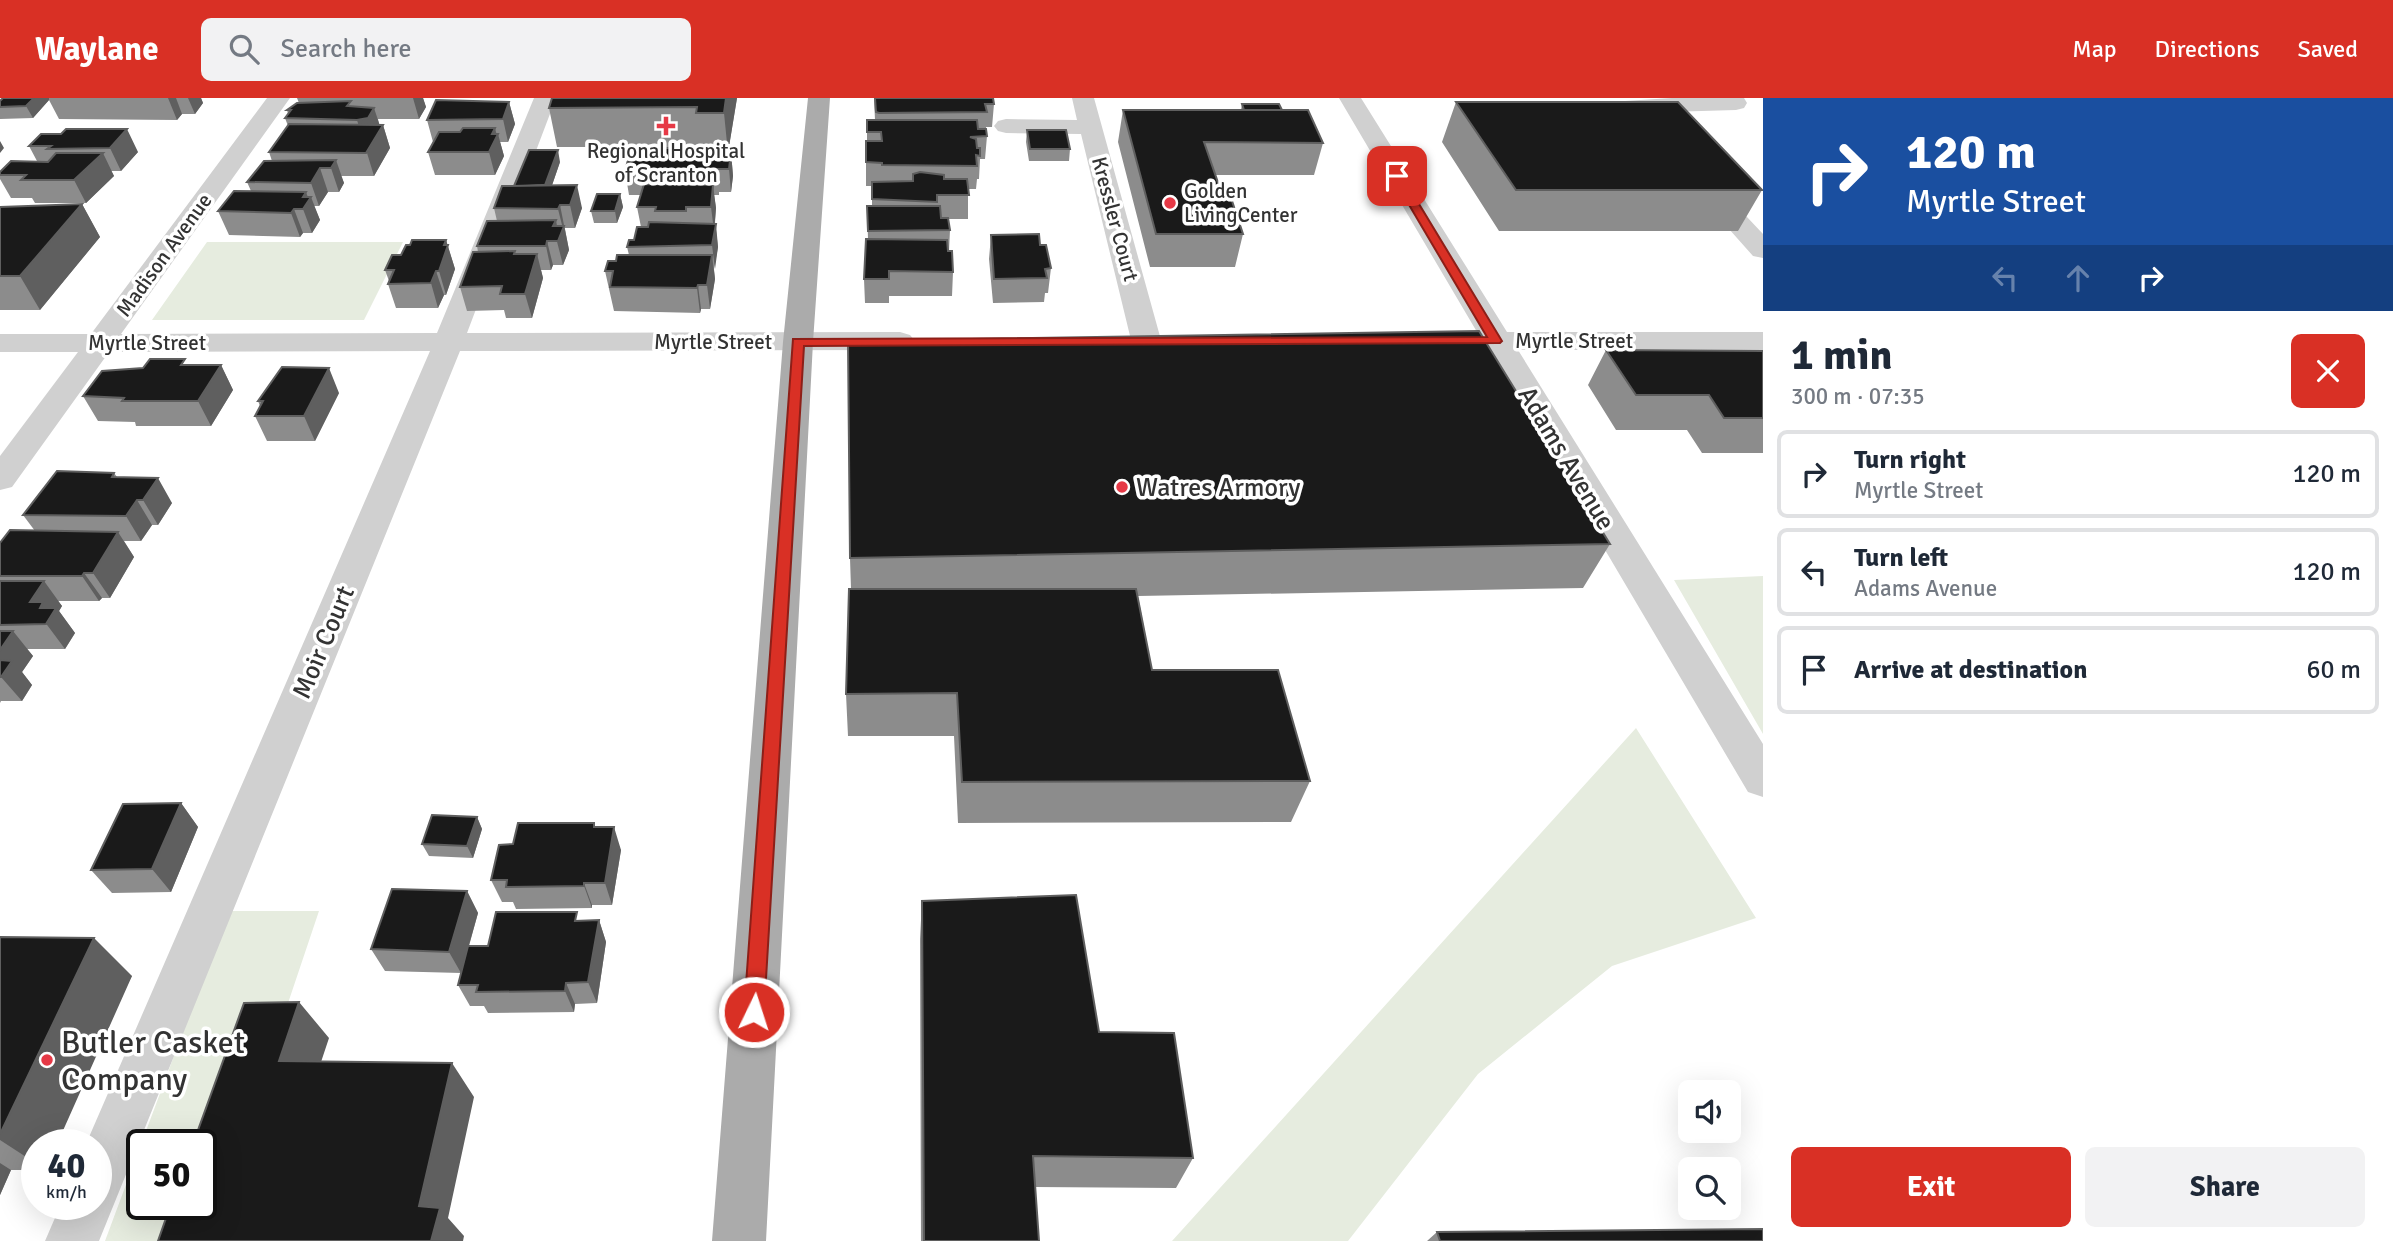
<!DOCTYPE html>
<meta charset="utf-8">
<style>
body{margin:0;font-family:Signika,sans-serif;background:#f2f2f3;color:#1f2937;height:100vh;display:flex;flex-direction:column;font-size:26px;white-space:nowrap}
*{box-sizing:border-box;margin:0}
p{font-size:23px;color:#747a83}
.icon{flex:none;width:38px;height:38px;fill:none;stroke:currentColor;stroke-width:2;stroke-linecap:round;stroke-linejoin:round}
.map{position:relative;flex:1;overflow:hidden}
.side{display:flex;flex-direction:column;background:#fff;width:630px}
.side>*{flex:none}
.banner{background:#1a4fa0;color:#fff;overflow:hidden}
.buttons{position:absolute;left:1678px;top:982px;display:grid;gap:14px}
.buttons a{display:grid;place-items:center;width:63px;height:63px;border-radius:10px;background:#fff;box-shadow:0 7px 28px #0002;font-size:35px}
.speed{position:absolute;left:21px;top:1031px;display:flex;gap:14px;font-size:35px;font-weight:700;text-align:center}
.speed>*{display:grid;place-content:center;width:91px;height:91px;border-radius:50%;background:#fff;box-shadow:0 7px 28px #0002;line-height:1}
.speed small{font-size:18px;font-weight:400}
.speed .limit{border:4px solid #111;border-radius:10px;background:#fff;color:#111}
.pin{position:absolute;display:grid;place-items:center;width:60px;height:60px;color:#fff;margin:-30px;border-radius:14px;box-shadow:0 4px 10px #0006}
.me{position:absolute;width:77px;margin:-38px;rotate:4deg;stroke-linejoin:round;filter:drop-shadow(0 0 5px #0008)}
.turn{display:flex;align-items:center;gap:24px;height:147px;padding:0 28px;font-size:32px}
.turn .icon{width:91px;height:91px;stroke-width:2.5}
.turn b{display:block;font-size:49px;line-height:60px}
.lanes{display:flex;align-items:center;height:66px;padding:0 28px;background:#0003;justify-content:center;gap:35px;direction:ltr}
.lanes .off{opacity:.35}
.round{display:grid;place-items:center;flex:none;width:74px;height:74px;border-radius:10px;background:#f2f2f3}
.head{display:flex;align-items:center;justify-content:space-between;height:119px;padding:0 28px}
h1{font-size:42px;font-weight:700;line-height:52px}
.cta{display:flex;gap:14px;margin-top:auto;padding:14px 28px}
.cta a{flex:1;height:80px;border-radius:10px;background:#d93025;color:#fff;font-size:28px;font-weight:700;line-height:80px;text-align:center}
.cta a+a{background:#f2f2f3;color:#1f2937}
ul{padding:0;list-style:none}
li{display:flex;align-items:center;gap:21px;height:88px;margin:0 14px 10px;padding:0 14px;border:4px solid #e0e1e3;border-radius:10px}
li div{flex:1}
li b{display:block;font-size:26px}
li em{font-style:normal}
header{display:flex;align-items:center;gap:42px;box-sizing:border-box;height:98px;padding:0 35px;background:#d93025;color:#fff}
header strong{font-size:33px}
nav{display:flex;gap:38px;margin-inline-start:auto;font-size:24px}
.search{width:490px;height:63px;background:#f2f2f3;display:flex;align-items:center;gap:18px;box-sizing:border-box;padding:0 24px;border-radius:10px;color:#747a83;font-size:26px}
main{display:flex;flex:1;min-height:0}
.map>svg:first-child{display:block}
</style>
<header>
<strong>Waylane</strong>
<div class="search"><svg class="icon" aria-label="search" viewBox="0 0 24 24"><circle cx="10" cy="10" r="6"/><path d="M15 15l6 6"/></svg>Search here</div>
<nav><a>Map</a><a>Directions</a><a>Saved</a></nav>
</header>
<main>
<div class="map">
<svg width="1763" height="1143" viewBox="0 0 1763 1143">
<rect width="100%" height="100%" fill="#fff"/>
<path fill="#e6ecdf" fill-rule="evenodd" d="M 207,144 L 403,144 L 364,222 L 152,222 Z
M 1763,478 L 1763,636 L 1674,482 Z
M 1636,630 L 1756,820 L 1612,868 L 1478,976 L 1348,1143 L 1172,1143 Z
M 228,813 L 319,813 L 208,1143 L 105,1143 ZM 142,1046 L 201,1046 L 201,1106 L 142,1106 Z"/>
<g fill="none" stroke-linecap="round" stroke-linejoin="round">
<path fill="#d0d0d0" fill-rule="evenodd" d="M 267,0 L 290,0 L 121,236 L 437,235 L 534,0 L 556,0 L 467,235 L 900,234 L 910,237 L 915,243 L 910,249 L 900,252 L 460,253 L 99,1143 L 45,1143 L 61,1106 L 96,1106 L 96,1046 L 86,1046 L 430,253 L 109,254 L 12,389 L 0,392 L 0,358 L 78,254 L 0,254 L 0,236 L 91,236 Z
M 1072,0 L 1094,0 L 1161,242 L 1156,248 L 1146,251 L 1136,248 L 1131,242 L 1081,36 L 1006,35 L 998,33 L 994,28 L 998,23 L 1006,21 L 1077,22 Z
M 1339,0 L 1361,0 L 1507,234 L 1763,234 L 1763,252 L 1518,252 L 1763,646 L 1763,699 L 1748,694 L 1487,252 L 1433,252 L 1423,249 L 1418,243 L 1423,237 L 1477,234 Z
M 1672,0 L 1744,0 L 1747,5 L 1744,10 L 1736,12 L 1633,15 L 1625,13 L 1622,8 L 1625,3 Z
M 1706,82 L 1715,85 L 1763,136 L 1763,160 L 1753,158 L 1697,95 L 1693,90 L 1697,85 Z"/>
<path fill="#ababab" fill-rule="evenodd" d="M 808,0 L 830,0 L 813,244 L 766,1143 L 712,1143 L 783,244 Z"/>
</g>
<path fill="#8c8c8c" d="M 3,0 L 201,0 L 203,5 L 195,16 L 182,16 L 177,22 L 59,21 L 49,2 L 33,20 L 0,21 L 0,3 Z
M 297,0 L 423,0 L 426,9 L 419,21 L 378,21 L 379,27 L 383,27 L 390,50 L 374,78 L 341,78 L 344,85 L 339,94 L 328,94 L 319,108 L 314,108 L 320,122 L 312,135 L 303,135 L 300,139 L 229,137 L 218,113 L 251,93 L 247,84 L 272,63 L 269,54 L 288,28 L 285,20 L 288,16 L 287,12 L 299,5 Z
M 552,0 L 737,0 L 728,54 L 731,54 L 733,78 L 731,94 L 719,94 L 719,97 L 714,97 L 716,110 L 715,125 L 718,149 L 714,171 L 715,181 L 710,211 L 701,211 L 700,215 L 614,213 L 605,173 L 616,163 L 629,157 L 627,149 L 634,142 L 641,129 L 637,109 L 641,97 L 629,97 L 625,73 L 647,51 L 647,54 L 698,55 L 701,54 L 700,49 L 557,49 L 549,10 Z
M 874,0 L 993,0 L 994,6 L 992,29 L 986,29 L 987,38 L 985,61 L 980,61 L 979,81 L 977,81 L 976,91 L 968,91 L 968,121 L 948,121 L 950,132 L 949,153 L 953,174 L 952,198 L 889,198 L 889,205 L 865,205 L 864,181 L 868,141 L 867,108 L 872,108 L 872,88 L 866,88 L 866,43 L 867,43 L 867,34 L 875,22 Z
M 509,4 L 515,26 L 508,44 L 500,44 L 504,58 L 495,77 L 435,77 L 428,54 L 433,44 L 427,22 Z
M 1456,4 L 1762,92 L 1738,133 L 1499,133 L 1442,44 Z
M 1242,6 L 1282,12 L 1323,45 L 1314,77 L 1215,77 L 1223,99 L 1243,136 L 1235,169 L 1150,169 L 1118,44 L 1123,12 L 1241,12 Z
M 1027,32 L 1070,51 L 1069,63 L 1029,63 L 1026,44 Z
M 41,36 L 138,54 L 121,73 L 111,73 L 114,78 L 86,105 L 35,105 L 32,100 L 11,100 L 0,81 L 0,74 L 37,63 L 29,48 Z
M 560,64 L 552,87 L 582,110 L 575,130 L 565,130 L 565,131 L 569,152 L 563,167 L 553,167 L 551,172 L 541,172 L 543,180 L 532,220 L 506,220 L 504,212 L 467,213 L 460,189 L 478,154 L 477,148 L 497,123 L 494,110 L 514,88 Z
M 620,96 L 623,109 L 617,125 L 594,125 L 591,113 Z
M 82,106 L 100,139 L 40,212 L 0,212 L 0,109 Z
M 991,137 L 1040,147 L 1051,170 L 1048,195 L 1045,195 L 1044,204 L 993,205 L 989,161 Z
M 446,142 L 455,171 L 446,197 L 444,197 L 438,210 L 396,210 L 388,186 L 389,183 L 385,172 L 401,157 Z
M 1606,252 L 1763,253 L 1763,355 L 1702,355 L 1687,332 L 1616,332 L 1588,287 Z
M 188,267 L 221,267 L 233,292 L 211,328 L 136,328 L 135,324 L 98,323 L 83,298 L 143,270 Z
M 339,295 L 315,343 L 267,343 L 255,318 L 260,308 L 258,303 Z
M 114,375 L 117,379 L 172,405 L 158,427 L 152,427 L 141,443 L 124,443 L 134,459 L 110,500 L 102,500 L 99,503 L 58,503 L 62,508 L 59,513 L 75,535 L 65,551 L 27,551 L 33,558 L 22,574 L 32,587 L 22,603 L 1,603 L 0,605 L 0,445 L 35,433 L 23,417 Z
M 1610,446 L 1583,490 L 1138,498 L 1152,572 L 1310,683 L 1291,724 L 958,725 L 954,638 L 848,638 L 846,596 L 851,491 L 850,460 Z
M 181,705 L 198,729 L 171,794 L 112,795 L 91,772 Z
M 477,719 L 482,731 L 473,760 L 429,758 L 422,746 Z
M 596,729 L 621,752 L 612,807 L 592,807 L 592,810 L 516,811 L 513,804 L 502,804 L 491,782 L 513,746 Z
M 467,793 L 478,815 L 469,848 L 488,848 L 580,823 L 599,822 L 606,844 L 597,905 L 575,906 L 574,914 L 488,915 L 484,908 L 470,908 L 458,887 L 461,875 L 385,873 L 371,851 Z
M 922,803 L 1099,934 L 1193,1060 L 1176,1090 L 1035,1089 L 1039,1143 L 921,1143 L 920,841 Z
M 0,839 L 132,878 L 37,1046 L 37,1072 L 11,1072 L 0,1097 Z
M 1437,1134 L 1763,1143 L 1427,1143 Z"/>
<path fill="#5f5f5f" d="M 34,0 L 49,0 L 49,2 L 33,20 L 26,8 Z
M 168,0 L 176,0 L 182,16 L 177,22 Z
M 188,0 L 201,0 L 203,5 L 195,16 Z
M 413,0 L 423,0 L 426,9 L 419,21 Z
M 726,0 L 737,0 L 728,55 L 724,15 Z
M 509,4 L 515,26 L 508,44 L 503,21 Z
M 374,10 L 381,31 L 383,27 L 390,50 L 374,78 L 357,22 Z
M 495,30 L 497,38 L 498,36 L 504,58 L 495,77 L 489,54 L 492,36 Z
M 127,31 L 138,54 L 121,73 L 110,50 Z
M 0,43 L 4,50 L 0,55 Z
M 558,52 L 560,64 L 547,102 L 544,90 Z
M 731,54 L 733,78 L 731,94 L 729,71 Z
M 103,55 L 114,78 L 86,105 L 74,82 Z
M 336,62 L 344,85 L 339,94 L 331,70 Z
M 320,70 L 328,94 L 319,108 L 311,85 Z
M 577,87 L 582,110 L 575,130 L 570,107 Z
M 713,87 L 716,110 L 714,133 L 711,109 Z
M 306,94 L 309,102 L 311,99 L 320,122 L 312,135 L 303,111 L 303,99 Z
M 620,96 L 623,109 L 617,125 L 615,113 Z
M 82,106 L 100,139 L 40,212 L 20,178 Z
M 560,107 L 569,152 L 563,167 L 553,128 L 556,122 L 559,140 L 563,131 L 558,111 Z
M 294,111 L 303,135 L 300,139 L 291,115 Z
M 716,126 L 718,149 L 715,171 L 712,147 Z
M 446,142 L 455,171 L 446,197 L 439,173 L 444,147 Z
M 547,143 L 553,167 L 551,172 L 546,148 Z
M 537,156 L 543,180 L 532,220 L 525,196 Z
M 712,157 L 715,181 L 710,211 L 707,187 Z
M 436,173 L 444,197 L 438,210 L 431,185 Z
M 698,187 L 701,211 L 700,215 L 697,190 Z
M 221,267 L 233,292 L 211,328 L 198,303 Z
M 329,270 L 339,295 L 315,343 L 304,318 Z
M 158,380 L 172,405 L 158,427 L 143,402 Z
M 137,402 L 152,427 L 141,443 L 126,418 Z
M 118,434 L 134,459 L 110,500 L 93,475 Z
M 84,475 L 102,500 L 99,503 L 82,478 Z
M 44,483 L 62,508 L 59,513 L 75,535 L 65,551 L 30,504 Z
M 13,533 L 33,558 L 22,574 L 32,587 L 22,603 L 1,579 L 0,570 L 0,552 Z
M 181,705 L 198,729 L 171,794 L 152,771 Z
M 477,719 L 482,731 L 473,760 L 467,748 Z
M 614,729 L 621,752 L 612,807 L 605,785 Z
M 584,785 L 592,807 L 592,810 L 584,788 Z
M 467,793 L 478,815 L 461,875 L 449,854 Z
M 599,822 L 606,844 L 597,905 L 588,884 Z
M 94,840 L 132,878 L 57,1046 L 37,1046 L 37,1066 L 0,1042 L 0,1036 Z
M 566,885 L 575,906 L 574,914 L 565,893 Z
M 299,904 L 329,940 L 310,997 L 279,963 Z
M 452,965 L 474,999 L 448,1120 L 464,1138 L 463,1143 L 431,1143 L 419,1108 Z
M 0,1065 L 11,1072 L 0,1097 Z"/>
<path fill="#1a1a1a" stroke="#5f5f5f" stroke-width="2" d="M 3,0 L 34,0 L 26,8 L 0,9 L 0,3 Z
M 552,0 L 726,0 L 724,15 L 696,15 L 697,9 L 549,10 Z
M 875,0 L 993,0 L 994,6 L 985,6 L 987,14 L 879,15 L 876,14 Z
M 436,2 L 509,4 L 503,21 L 427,22 Z
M 351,3 L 347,8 L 374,10 L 368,20 L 357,22 L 285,20 L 291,12 L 287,12 L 297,5 Z
M 1456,4 L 1678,4 L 1762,92 L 1516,92 Z
M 1242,6 L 1279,6 L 1282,12 L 1244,12 Z
M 1123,12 L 1308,12 L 1323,45 L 1204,44 L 1223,99 L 1231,100 L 1243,136 L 1156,136 Z
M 867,22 L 977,22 L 978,31 L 986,31 L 987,38 L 970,39 L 976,41 L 977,50 L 980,50 L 980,58 L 976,57 L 977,68 L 882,67 L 882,65 L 866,64 L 866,43 L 882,43 L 881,34 L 867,34 Z
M 289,26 L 383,27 L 366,55 L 269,54 Z
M 463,30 L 495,30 L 492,36 L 498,36 L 489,54 L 428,54 L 439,34 L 460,34 Z
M 66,31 L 127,31 L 110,50 L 47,51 L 51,48 L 29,48 L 41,36 L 61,36 Z
M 1027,32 L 1066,32 L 1070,51 L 1030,51 Z
M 658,50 L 697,50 L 696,55 L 731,54 L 729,71 L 717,71 L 717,74 L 625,73 L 631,51 L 647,51 L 646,54 L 657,54 Z
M 529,52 L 558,52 L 545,87 L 514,88 Z
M 56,55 L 103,55 L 74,82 L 21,82 L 26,77 L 0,77 L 0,74 L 11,63 L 48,64 Z
M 336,62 L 331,70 L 320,70 L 311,85 L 247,84 L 264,63 Z
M 920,74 L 944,77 L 944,81 L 967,81 L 969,97 L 937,97 L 937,104 L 872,101 L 872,84 L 913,83 L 913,76 Z
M 644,86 L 713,87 L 711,109 L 686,109 L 686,113 L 655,113 L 656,109 L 637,109 Z
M 577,87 L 570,107 L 560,107 L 558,111 L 494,110 L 502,88 Z
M 234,93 L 306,94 L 303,99 L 311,99 L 303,111 L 294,111 L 291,115 L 218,113 Z
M 597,96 L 620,96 L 615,113 L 591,113 Z
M 82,106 L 20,178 L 0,178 L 0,109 Z
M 867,108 L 940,108 L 941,120 L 948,120 L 950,132 L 868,133 Z
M 556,122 L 553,128 L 564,128 L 558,143 L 547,143 L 546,148 L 477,148 L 487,123 Z
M 649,124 L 716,126 L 712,147 L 627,149 L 629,142 L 634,142 L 637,129 L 648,129 Z
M 1039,136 L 1040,147 L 1046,147 L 1051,170 L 1045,171 L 1047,180 L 994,181 L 991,137 Z
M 866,141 L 947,142 L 948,153 L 952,153 L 953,174 L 889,173 L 889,181 L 864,181 Z
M 412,142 L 446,142 L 444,147 L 448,147 L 439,173 L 436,173 L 431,185 L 388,186 L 394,172 L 385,172 L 392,157 L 401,157 L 406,147 L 410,147 Z
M 515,153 L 514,156 L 537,156 L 525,196 L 500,196 L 502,188 L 460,189 L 473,154 Z
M 617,157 L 712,157 L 707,187 L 698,187 L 697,190 L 610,189 L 613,173 L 605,173 L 608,163 L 616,163 Z
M 1479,233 L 1610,446 L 850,460 L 848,243 Z
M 1606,252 L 1763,253 L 1763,320 L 1724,320 L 1709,297 L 1636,297 Z
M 150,261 L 185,261 L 181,267 L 221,267 L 198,303 L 122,303 L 124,300 L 83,298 L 102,273 L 143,270 Z
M 282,269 L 329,270 L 304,318 L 255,318 L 263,303 L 258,303 Z
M 57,373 L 114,375 L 112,379 L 158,380 L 143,402 L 137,402 L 126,418 L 23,417 Z
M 10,432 L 118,434 L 93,475 L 84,475 L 82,478 L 0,478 L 0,445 Z
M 0,483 L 44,483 L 30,504 L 43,504 L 40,510 L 56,510 L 46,526 L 0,527 Z
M 849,491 L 1136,491 L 1152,572 L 1278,572 L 1310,683 L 962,684 L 957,595 L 846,596 Z
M 0,533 L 13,533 L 0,552 Z
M 0,562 L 12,563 L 1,579 L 0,579 Z
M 181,705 L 152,771 L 91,772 L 123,706 Z
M 432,717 L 477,719 L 467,748 L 422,746 Z
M 518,725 L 594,725 L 594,729 L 614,729 L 605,785 L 584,785 L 584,788 L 506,789 L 507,782 L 491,782 L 499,747 L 513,746 Z
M 392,791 L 467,793 L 449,854 L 371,851 Z
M 1076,797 L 1099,934 L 1174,935 L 1193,1060 L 1033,1058 L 1039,1143 L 924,1143 L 922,803 Z
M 496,814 L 577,814 L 575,823 L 599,822 L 588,884 L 566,885 L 565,893 L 476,894 L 478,887 L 458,887 L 468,848 L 488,848 Z
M 0,839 L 94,840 L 0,1036 Z
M 299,904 L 279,963 L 452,965 L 419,1108 L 440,1110 L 431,1143 L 158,1143 L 171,1106 L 201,1106 L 201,1046 L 193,1046 L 244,905 Z
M 1763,1131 L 1763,1143 L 1440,1143 L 1437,1134 Z"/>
<path fill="#d93025" stroke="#8d1f18" stroke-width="2" d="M 1393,76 L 1402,78 L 1502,243 L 1500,245 L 804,248 L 764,914 L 761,920 L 754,923 L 747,920 L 744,914 L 793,241 L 1487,239 L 1392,78 Z"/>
<g fill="#e63946" stroke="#fff" stroke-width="2.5">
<path d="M662.5 17.5h7v7h7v7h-7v7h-7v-7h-7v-7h7z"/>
<circle cx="1170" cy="105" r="7"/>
<circle cx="1122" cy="389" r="7"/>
<circle cx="47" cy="962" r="7"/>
</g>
<g text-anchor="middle" stroke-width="7" stroke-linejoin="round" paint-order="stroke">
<g font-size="21" fill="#333" stroke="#fff">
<text x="666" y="60">Regional Hospital<tspan x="666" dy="24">of Scranton</tspan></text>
<text x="1184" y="100" text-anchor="start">Golden<tspan x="1184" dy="24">LivingCenter</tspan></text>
</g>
<g font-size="21" fill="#333" stroke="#fff">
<text transform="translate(1115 121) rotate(75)" y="7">Kressler Court</text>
<text transform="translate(164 157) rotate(-54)" y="7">Madison Avenue</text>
<text x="1574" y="250">Myrtle Street</text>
<text x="713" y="251">Myrtle Street</text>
<text x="147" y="252">Myrtle Street</text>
</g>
<g font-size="26" fill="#333" stroke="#fff">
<text transform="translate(1567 360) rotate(59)" y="9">Adams Avenue</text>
<text transform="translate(323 544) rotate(-67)" y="9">Moir Court</text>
</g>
<g font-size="26" fill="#333" stroke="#fff" text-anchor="start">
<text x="1136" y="398">Watres Armory</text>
</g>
<g font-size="32" fill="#333" stroke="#fff" text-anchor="start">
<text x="61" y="955">Butler Casket<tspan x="61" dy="37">Company</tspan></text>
</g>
</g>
</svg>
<div class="buttons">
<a><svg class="icon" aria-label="sound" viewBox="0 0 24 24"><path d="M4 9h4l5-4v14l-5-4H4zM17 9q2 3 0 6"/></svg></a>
<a><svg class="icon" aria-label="search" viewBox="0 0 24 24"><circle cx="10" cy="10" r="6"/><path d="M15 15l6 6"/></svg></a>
</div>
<div class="speed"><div>40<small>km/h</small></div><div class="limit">50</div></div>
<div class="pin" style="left:1397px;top:78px;background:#d93025"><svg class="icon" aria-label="arrive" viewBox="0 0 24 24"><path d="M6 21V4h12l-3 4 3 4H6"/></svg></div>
<svg class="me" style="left:754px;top:914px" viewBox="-20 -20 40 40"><circle r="17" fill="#d93025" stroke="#fff" stroke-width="3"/><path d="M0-11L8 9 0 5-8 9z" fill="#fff"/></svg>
</div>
<section class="side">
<div class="banner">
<div class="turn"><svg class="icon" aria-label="right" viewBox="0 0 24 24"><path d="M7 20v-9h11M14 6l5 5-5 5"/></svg><div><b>120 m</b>Myrtle Street</div></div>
<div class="lanes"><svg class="icon off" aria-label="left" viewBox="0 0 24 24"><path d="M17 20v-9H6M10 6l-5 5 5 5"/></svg><svg class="icon off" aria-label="ahead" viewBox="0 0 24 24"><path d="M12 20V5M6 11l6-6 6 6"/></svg><svg class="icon" aria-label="right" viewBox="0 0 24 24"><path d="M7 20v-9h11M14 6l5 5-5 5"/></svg></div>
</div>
<div class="head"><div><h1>1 min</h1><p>300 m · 07:35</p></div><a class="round" style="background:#d93025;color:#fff"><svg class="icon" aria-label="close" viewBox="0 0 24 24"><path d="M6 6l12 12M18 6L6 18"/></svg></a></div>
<ul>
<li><svg class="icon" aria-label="right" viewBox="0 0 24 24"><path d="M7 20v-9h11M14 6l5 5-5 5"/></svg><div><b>Turn right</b><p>Myrtle Street</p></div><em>120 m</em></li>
<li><svg class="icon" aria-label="left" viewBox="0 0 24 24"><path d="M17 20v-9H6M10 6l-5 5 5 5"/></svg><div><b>Turn left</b><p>Adams Avenue</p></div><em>120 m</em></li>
<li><svg class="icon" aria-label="arrive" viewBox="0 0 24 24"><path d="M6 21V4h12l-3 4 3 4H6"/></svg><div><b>Arrive at destination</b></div><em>60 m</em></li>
</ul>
<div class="cta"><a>Exit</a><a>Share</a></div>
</section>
</main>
